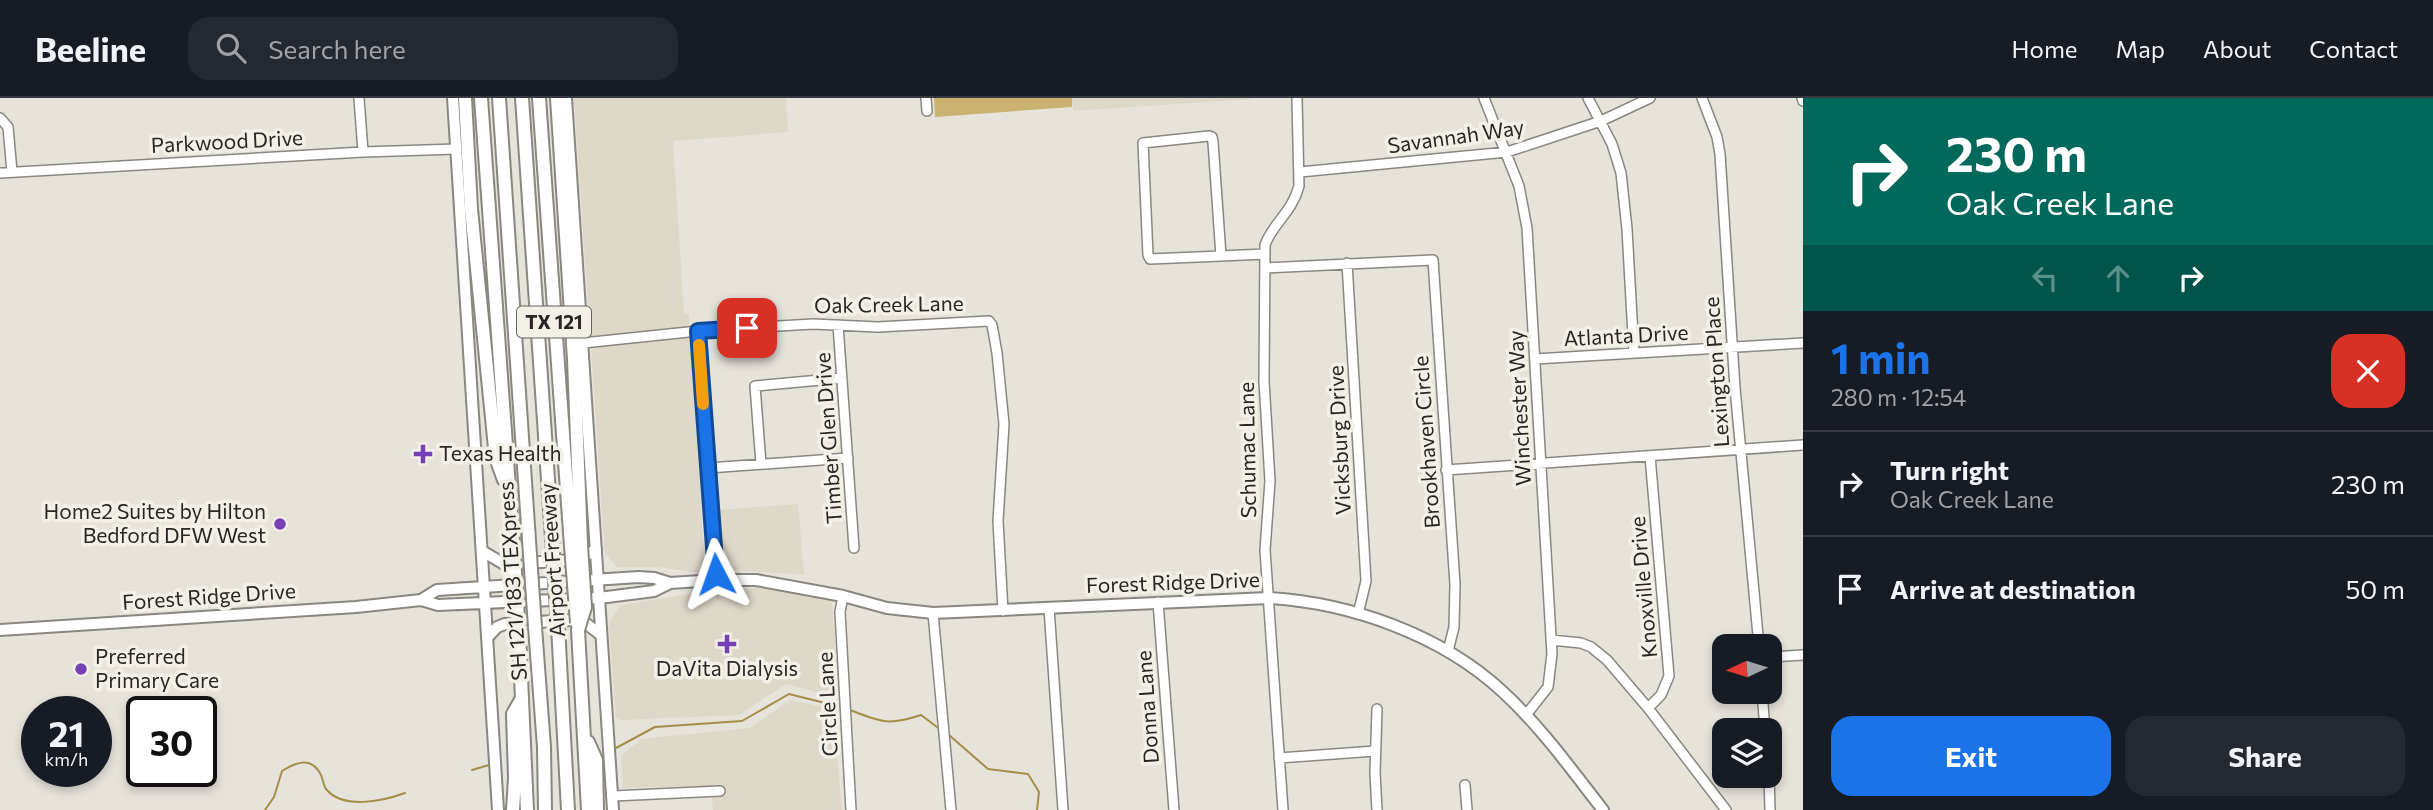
<!DOCTYPE html>
<meta charset="utf-8">
<style>
body{margin:0;font-family:Commissioner,sans-serif;background:#242831;color:#f1f3f6;height:100vh;display:flex;flex-direction:column;font-size:26px;white-space:nowrap}
*{box-sizing:border-box;margin:0}
p{font-size:23px;color:#9ea1a6}
.icon{flex:none;width:38px;height:38px;fill:none;stroke:currentColor;stroke-width:2;stroke-linecap:round;stroke-linejoin:round}
.map{position:relative;flex:1;overflow:hidden}
.drawer{display:flex;flex-direction:column;background:#171b24;width:630px}
.drawer>*{flex:none}
.hud{background:#00695c;color:#fff;overflow:hidden}
.needle{width:46px;rotate:266deg}
.fabs{position:absolute;left:1712px;top:536px;display:grid;gap:14px}
.fabs a{display:grid;place-items:center;width:70px;height:70px;border-radius:14px;background:#171b24;box-shadow:0 4px 10px #0003;font-size:35px}
.speed{position:absolute;left:21px;top:598px;display:flex;gap:14px;font-size:35px;font-weight:700;text-align:center}
.speed>*{display:grid;place-content:center;width:91px;height:91px;border-radius:50%;background:#171b24;box-shadow:0 4px 10px #0003;line-height:1}
.speed small{font-size:18px;font-weight:400}
.speed .limit{border:4px solid #111;border-radius:10px;background:#fff;color:#111}
.pin{position:absolute;display:grid;place-items:center;width:60px;height:60px;color:#fff;margin:-30px;border-radius:14px;box-shadow:0 4px 10px #0006}
.me{position:absolute;width:77px;margin:-38px;rotate:356deg;stroke-linejoin:round;filter:drop-shadow(0 0 5px #0008)}
.turn{display:flex;align-items:center;gap:24px;height:147px;padding:0 28px;font-size:32px}
.turn .icon{width:91px;height:91px;stroke-width:2.5}
.turn b{display:block;font-size:49px;line-height:60px}
.lanes{display:flex;align-items:center;height:66px;padding:0 28px;background:#0003;justify-content:center;gap:35px;direction:ltr}
.lanes .off{opacity:.35}
.round{display:grid;place-items:center;flex:none;width:74px;height:74px;border-radius:21px;background:#242831}
.summary{display:flex;align-items:center;justify-content:space-between;height:119px;padding:0 28px}
h1{font-size:42px;font-weight:700;line-height:52px;color:#1a73e8}
.primary-button{display:flex;gap:14px;margin-top:auto;padding:14px 28px}
.primary-button a{flex:1;height:80px;border-radius:21px;background:#1a73e8;color:#fff;font-size:28px;font-weight:700;line-height:80px;text-align:center}
.primary-button a+a{background:#242831;color:#f1f3f6}
ul{padding:0;list-style:none}
li{display:flex;align-items:center;gap:21px;height:105px;padding:0 28px;border-top:2px solid #363941}
li div{flex:1}
li b{display:block;font-size:26px}
li em{font-style:normal}
header{display:flex;align-items:center;gap:42px;box-sizing:border-box;height:98px;padding:0 35px;background:#171b24;border-bottom:2px solid #363941}
header strong{font-size:33px}
nav{display:flex;gap:38px;margin-inline-start:auto;font-size:24px}
.search{width:490px;height:63px;background:#242831;display:flex;align-items:center;gap:18px;box-sizing:border-box;padding:0 24px;border-radius:21px;color:#9ea1a6;font-size:26px}
main{display:flex;flex:1;min-height:0}
.map>svg:first-child{display:block}
</style>
<header>
<strong>Beeline</strong>
<div class="search"><svg class="icon" aria-label="search" viewBox="0 0 24 24"><circle cx="10" cy="10" r="6"/><path d="M15 15l6 6"/></svg>Search here</div>
<nav><a>Home</a><a>Map</a><a>About</a><a>Contact</a></nav>
</header>
<main>
<div class="map">
<svg width="1803" height="712" viewBox="0 0 1803 712">
<rect width="100%" height="100%" fill="#e6e3db"/>
<path fill="#ddd8c8" d="M 574,0 L 786,0 L 788,34 L 673,43 L 684,216 L 689,216 L 705,476 L 658,469 L 617,469 L 605,456 Z
M 1072,0 L 1251,0 L 1251,1 L 1073,13 Z
M 798,406 L 804,477 L 722,471 L 718,412 Z
M 757,490 L 800,495 L 832,504 L 839,600 L 786,586 L 739,617 L 621,622 L 616,620 L 609,525 L 621,507 L 715,492 Z
M 790,602 L 833,611 L 842,712 L 713,712 L 711,688 L 623,690 L 621,658 L 641,641 L 750,630 Z"/>
<path fill="#cab371" d="M 934,0 L 1072,0 L 1072,9 L 935,19 Z"/>
<g fill="none" stroke-linecap="round" stroke-linejoin="round">
<path stroke="#a58e47" stroke-width="2" d="M 850,612 C 881,624 888,628 921,617 L 941,632
M 949,637 L 988,671 L 1028,676 L 1039,694 L 1037,712
M 616,650 L 655,629 L 742,623 L 789,596 L 841,609
M 472,672 L 489,667
M 265,712 L 274,699 L 282,673 C 295,665 310,658 320,675 C 323,680 323,687 326,691 C 343,712 383,703 405,695"/>
<g stroke="#8a8780" stroke-width="12">
<path id="minor" d="M 359,0 L 363,54
M 926,0 L 927,13
M 1484,0 L 1519,88 L 1527,130 L 1552,556 L 1548,589 L 1526,617
M 1588,0 L 1612,46 L 1621,75 L 1627,131 L 1634,255
M 1702,0 L 1717,39 L 1720,56 L 1735,290 L 1759,548
M 1802,0 L 1803,3
M 0,20 L 8,29 L 12,74
M 1209,38 L 1212,39 L 1213,44 L 1221,158 L 1150,161 L 1148,157 L 1143,45 Z
M 1300,74 L 1507,54 L 1601,23 L 1650,0
M 0,75 L 363,54 L 457,51
M 1221,158 L 1265,156
M 1347,165 L 1366,483 L 1358,516
M 1265,170 L 1433,162 L 1455,486 L 1454,529 L 1448,553
M 838,227 L 854,450
M 698,233 L 716,482
M 583,245 L 698,233 L 813,226 L 878,229 L 989,223 L 992,227 L 997,255 L 1004,326 L 998,423 L 1003,513
M 1535,261 L 1803,245
M 761,366 L 755,288 L 842,280
M 708,370 L 848,360
M 1446,372 L 1803,347
M 843,498 L 840,514 L 851,712
M 1158,504 L 1174,712
M 1049,510 L 1063,712
M 933,515 L 951,712
M 1551,542 L 1581,545 L 1591,549 L 1607,562 L 1648,610 L 1726,712
M 1769,559 L 1803,557
M 1762,593 L 1765,632
M 1648,610 L 1661,597 L 1669,578 L 1650,358
M 1377,611 L 1375,675 L 1377,712
M 1279,660 L 1375,653
M 1769,677 L 1770,712
M 1465,687 L 1467,712
M 613,698 L 720,693
M 1283,712 L 1265,452 L 1270,383 L 1264,283 L 1265,147 C 1272,126 1292,115 1299,88 L 1297,0"/>
</g>
<g stroke="#8a8780" stroke-width="14">
<path id="major" d="M 453,0 L 498,712
M 566,0 L 613,712
M 482,453 L 504,466 L 579,462 L 596,451
M 421,502 L 438,507 L 599,500 L 654,493 L 670,485 L 716,482 L 756,482 L 843,498 L 887,510 L 933,515 L 1269,500 C 1351,505 1442,537 1503,594 C 1541,629 1571,671 1603,712
M 0,532 L 356,509 L 421,502 L 437,492 L 639,479 L 654,480 L 670,485
M 487,540 L 497,529 L 505,526 L 572,522 L 588,527 L 601,537"/>
</g>
<g stroke="#8a8780" stroke-width="16">
<path id="highway" d="M 465,0 L 471,111 L 496,360 L 504,382
M 481,0 L 513,445
M 499,0 L 530,457
M 522,0 L 553,455
M 539,0 L 571,448
M 557,0 L 574,261 L 581,447
M 558,528 L 568,712
M 535,529 L 544,649 L 545,712
M 578,532 L 588,712
M 519,535 L 527,712
M 588,644 L 596,662 L 597,712
M 513,712 L 515,680 L 513,616 L 522,600"/>
</g>
<use href="#minor" stroke="#fff" stroke-width="9"/>
<use href="#major" stroke="#fff" stroke-width="10"/>
<use href="#highway" stroke="#fff" stroke-width="12"/>
<g stroke="#8a8780" stroke-width="16" stroke-linecap="butt">
<path id="highway-bridge" d="M 513,445 L 519,535
M 571,448 L 577,525
M 553,455 L 558,528
M 530,457 L 535,529
M 578,532 L 585,509 L 581,447"/>
</g>
<use href="#highway-bridge" stroke="#fff" stroke-width="12"/>
</g>
<g fill="none" stroke-linecap="round" stroke-linejoin="round">
<g stroke="#114b97" stroke-width="18">
<path id="route" d="M 716,476 L 698,233 L 747,230"/>
</g>
<use href="#route" stroke="#1a73e8" stroke-width="12"/>
<path stroke="#f59e0b" stroke-width="12" d="M 699,247 L 703,306"/>
</g>
<g fill="#763fb6" stroke="#f3f0e8" stroke-width="2.5">
<path d="M419.5 345.5h7v7h7v7h-7v7h-7v-7h-7v-7h7z"/>
<circle cx="280" cy="426" r="7"/>
<path d="M723.5 535.5h7v7h7v7h-7v7h-7v-7h-7v-7h7z"/>
<circle cx="81" cy="571" r="7"/>
</g>
<g text-anchor="middle" stroke-width="7" stroke-linejoin="round" paint-order="stroke">
<rect fill="#f3f0e8" stroke="#65635f" stroke-width="2" x="517" y="208.5" width="74" height="31" rx="5"/>
<g font-size="19" font-weight="bold" fill="#282724">
<text x="554" y="231">TX 121</text>
</g>
<g font-size="21" fill="#282724" stroke="#f3f0e8">
<text transform="translate(1456 39) rotate(-8)" y="7">Savannah Way</text>
<text transform="translate(227 44) rotate(-3)" y="7">Parkwood Drive</text>
<text transform="translate(889 207) rotate(-1)" y="7">Oak Creek Lane</text>
<text transform="translate(1626 238) rotate(-3)" y="7">Atlanta Drive</text>
<text transform="translate(1717 274) rotate(-94)" y="7">Lexington Place</text>
<text transform="translate(1520 310) rotate(-93)" y="7">Winchester Way</text>
<text transform="translate(829 340) rotate(-94)" y="7">Timber Glen Drive</text>
<text transform="translate(1340 342) rotate(-93)" y="7">Vicksburg Drive</text>
<text transform="translate(1427 344) rotate(-94)" y="7">Brookhaven Circle</text>
<text transform="translate(1248 352) rotate(-91)" y="7">Schumac Lane</text>
<text transform="translate(553 462) rotate(-94)" y="7">Airport Freeway</text>
<text transform="translate(513 483) rotate(-94)" y="7">SH 121/183 TEXpress</text>
<text transform="translate(1173 485) rotate(-2)" y="7">Forest Ridge Drive</text>
<text transform="translate(1644 489) rotate(-95)" y="7">Knoxville Drive</text>
<text transform="translate(209 499) rotate(-4)" y="7">Forest Ridge Drive</text>
<text transform="translate(828 606) rotate(-93)" y="7">Circle Lane</text>
<text transform="translate(1148 609) rotate(-94)" y="7">Donna Lane</text>
</g>
<g font-size="21" fill="#282724" stroke="#f3f0e8" text-anchor="start">
<text x="439" y="363">Texas Health</text>
<text x="266" y="421" text-anchor="end">Home2 Suites by Hilton<tspan x="266" dy="24">Bedford DFW West</tspan></text>
<text x="95" y="566">Preferred<tspan x="95" dy="24">Primary Care</tspan></text>
<text x="727" y="578" text-anchor="middle">DaVita Dialysis</text>
</g>
</g>
</svg>
<div class="fabs">
<a><svg class="needle" viewBox="-14 -14 28 28"><path d="M0-13l5 13h-10z" fill="#e53935"/><path d="M0 13l5-13h-10z" fill="#9ea1a6"/></svg></a>
<a><svg class="icon" aria-label="layers" viewBox="0 0 24 24"><path d="M12 4l9 5-9 5-9-5zM3 14l9 5 9-5"/></svg></a>
</div>
<div class="speed"><div>21<small>km/h</small></div><div class="limit">30</div></div>
<div class="pin" style="left:747px;top:230px;background:#d93025"><svg class="icon" aria-label="arrive" viewBox="0 0 24 24"><path d="M6 21V4h12l-3 4 3 4H6"/></svg></div>
<svg class="me" style="left:716px;top:476px" viewBox="-20 -20 40 40"><path d="M0-17L14 15 0 8-14 15z" fill="#1a73e8" stroke="#fff" stroke-width="4"/></svg>
</div>
<section class="drawer">
<div class="hud">
<div class="turn"><svg class="icon" aria-label="right" viewBox="0 0 24 24"><path d="M7 20v-9h11M14 6l5 5-5 5"/></svg><div><b>230 m</b>Oak Creek Lane</div></div>
<div class="lanes"><svg class="icon off" aria-label="left" viewBox="0 0 24 24"><path d="M17 20v-9H6M10 6l-5 5 5 5"/></svg><svg class="icon off" aria-label="ahead" viewBox="0 0 24 24"><path d="M12 20V5M6 11l6-6 6 6"/></svg><svg class="icon" aria-label="right" viewBox="0 0 24 24"><path d="M7 20v-9h11M14 6l5 5-5 5"/></svg></div>
</div>
<div class="summary"><div><h1>1 min</h1><p>280 m · 12:54</p></div><a class="round" style="background:#d93025;color:#fff"><svg class="icon" aria-label="close" viewBox="0 0 24 24"><path d="M6 6l12 12M18 6L6 18"/></svg></a></div>
<ul>
<li><svg class="icon" aria-label="right" viewBox="0 0 24 24"><path d="M7 20v-9h11M14 6l5 5-5 5"/></svg><div><b>Turn right</b><p>Oak Creek Lane</p></div><em>230 m</em></li>
<li><svg class="icon" aria-label="arrive" viewBox="0 0 24 24"><path d="M6 21V4h12l-3 4 3 4H6"/></svg><div><b>Arrive at destination</b></div><em>50 m</em></li>
</ul>
<div class="primary-button"><a>Exit</a><a>Share</a></div>
</section>
</main>
